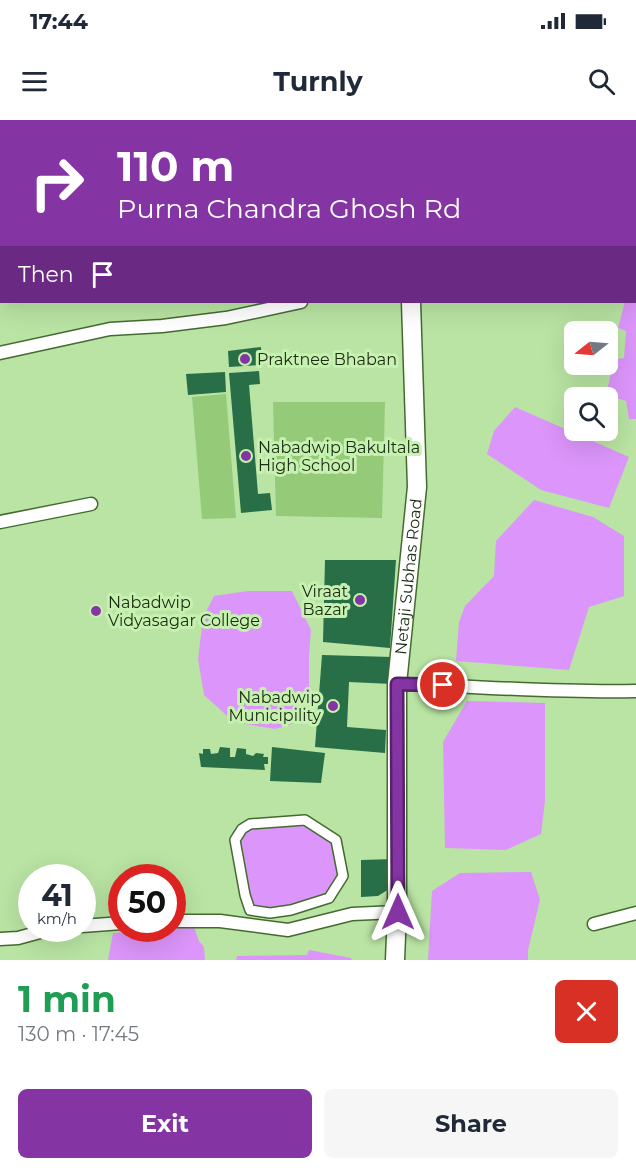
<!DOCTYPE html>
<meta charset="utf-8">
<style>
body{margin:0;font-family:Montserrat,sans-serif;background:#f6f6f7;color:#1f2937;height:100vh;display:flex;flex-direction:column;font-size:22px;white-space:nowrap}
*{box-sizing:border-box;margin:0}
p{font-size:20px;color:#747a83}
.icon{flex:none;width:33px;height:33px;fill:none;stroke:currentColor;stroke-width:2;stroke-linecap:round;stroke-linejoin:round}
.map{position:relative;height:840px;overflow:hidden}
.details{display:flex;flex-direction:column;background:#fff;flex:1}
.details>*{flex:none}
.hud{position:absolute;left:0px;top:0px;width:636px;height:183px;box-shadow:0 6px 24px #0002;background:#8534a3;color:#fff;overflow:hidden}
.needle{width:39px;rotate:253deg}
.fabs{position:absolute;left:564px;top:201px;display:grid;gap:12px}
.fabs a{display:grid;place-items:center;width:54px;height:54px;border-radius:9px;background:#fff;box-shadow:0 6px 24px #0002;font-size:30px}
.speed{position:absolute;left:18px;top:744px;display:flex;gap:12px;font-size:30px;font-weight:700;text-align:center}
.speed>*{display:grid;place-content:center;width:78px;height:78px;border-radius:50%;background:#fff;box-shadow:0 6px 24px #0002;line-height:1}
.speed small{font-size:15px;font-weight:400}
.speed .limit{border:9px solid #d22;background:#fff;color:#111}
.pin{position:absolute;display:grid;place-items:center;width:51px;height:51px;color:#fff;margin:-26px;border:3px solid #fff;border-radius:50%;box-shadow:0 2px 6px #0007}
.me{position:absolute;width:66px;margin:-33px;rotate:0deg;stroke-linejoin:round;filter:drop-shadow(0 0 4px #0008)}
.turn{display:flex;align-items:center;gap:21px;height:126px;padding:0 18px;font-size:27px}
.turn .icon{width:78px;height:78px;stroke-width:2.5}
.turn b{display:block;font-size:42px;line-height:51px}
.then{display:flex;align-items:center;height:57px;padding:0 18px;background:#0003;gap:12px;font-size:22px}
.round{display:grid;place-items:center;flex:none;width:63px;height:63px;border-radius:9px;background:#f6f6f7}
.head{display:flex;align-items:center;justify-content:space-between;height:102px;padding:0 18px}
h1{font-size:36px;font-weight:700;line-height:45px;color:#1e9e55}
.button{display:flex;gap:12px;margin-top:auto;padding:12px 18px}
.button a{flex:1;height:69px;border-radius:9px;background:#8534a3;color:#fff;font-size:24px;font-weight:700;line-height:69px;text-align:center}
.button a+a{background:#f6f6f7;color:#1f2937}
.status{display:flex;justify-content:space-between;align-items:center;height:42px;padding:0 30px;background:#fff;direction:ltr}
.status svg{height:16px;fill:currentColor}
header{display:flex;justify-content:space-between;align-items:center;height:78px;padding:0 18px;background:#fff;font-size:27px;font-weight:700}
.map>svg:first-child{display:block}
</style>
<div class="status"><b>17:44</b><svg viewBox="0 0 49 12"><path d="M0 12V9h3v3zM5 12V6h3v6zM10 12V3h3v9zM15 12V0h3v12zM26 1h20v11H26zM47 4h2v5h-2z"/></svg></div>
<header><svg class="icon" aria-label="menu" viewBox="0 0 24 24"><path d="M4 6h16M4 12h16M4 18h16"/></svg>Turnly<svg class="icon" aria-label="search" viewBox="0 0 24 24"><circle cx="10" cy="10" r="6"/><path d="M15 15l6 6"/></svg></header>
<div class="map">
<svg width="636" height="840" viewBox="0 0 636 840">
<rect width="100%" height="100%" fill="#b9e4a3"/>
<path fill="#95ca78" d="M 226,274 L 236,398 L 202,399 L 192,277 Z
M 273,282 L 385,282 L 382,398 L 276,396 Z"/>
<path fill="#dc95fa" d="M 636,151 L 636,299 L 629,299 L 626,281 L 606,275 L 614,239 L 624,238 L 626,211 L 618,208 L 625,182 L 634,182 Z
M 515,287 L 629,337 L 609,388 L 541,370 L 487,334 L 494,311 Z
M 534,380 L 593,397 L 624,416 L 624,476 L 589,487 L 569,550 L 456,541 L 459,502 L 465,486 L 494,456 L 496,421 Z
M 248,471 L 292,471 L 311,510 L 309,535 L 309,583 L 299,602 L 275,609 L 234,602 L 204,575 L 198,539 L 203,498 L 214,476 Z
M 467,581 L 545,583 L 545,681 L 541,714 L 506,730 L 445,728 L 443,622 Z
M 305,700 L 336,720 L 343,756 L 329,778 L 291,790 L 250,790 L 235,720 L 242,709 Z
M 531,752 L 540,780 L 528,830 L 528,840 L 428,840 L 432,771 L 460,753 Z
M 194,807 L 199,821 L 204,827 L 205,840 L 108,840 L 113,813 Z
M 309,830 L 351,838 L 352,840 L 236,840 L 237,836 L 307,835 Z"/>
<path fill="#286e46" d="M 261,227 L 262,245 L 229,247 L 228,231 Z
M 259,251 L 260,264 L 249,265 L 258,374 L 270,373 L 272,390 L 241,393 L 229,253 Z
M 225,252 L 226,272 L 188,275 L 186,254 Z
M 325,440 L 396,440 L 390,528 L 323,522 Z
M 322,535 L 392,537 L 392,564 L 349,562 L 347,607 L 386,610 L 385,633 L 315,627 Z
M 220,627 L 230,628 L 230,637 L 235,637 L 237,628 L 246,629 L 246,634 L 253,636 L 256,633 L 264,634 L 263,637 L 268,637 L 268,644 L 264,644 L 265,650 L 201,647 L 199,633 L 203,634 L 203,629 L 210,629 L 211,634 L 218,633 Z
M 272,627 L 325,633 L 321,663 L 270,661 Z
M 394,739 L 389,769 L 378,776 L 361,777 L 361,740 Z"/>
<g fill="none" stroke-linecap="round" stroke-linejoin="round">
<g stroke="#456a30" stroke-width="12">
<path id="pedestrian" d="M 305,700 L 336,720 L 343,756 L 329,778 L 291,790 L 270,793 L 250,790 L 245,775 L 235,720 L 242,709 L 250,704 Z"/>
</g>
<g stroke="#456a30" stroke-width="15">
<path id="minor" d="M 214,0 L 214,2
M 0,233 L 110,209 L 162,206 L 226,198 L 301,182
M 0,402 L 91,384
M 397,564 C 476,566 556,573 636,571
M 172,801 L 220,801 L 288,810 L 352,794 L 397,792
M 594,804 L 636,793
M 82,806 L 122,803
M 0,819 L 18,818 L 55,808"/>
</g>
<g stroke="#456a30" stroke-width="21">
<g id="secondary">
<path d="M 409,0 L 409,2"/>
<path id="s1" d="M 395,840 L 397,792 L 397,564 L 417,367 L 411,182"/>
</g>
</g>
<use href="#pedestrian" stroke="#fff" stroke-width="9"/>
<use href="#minor" stroke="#fff" stroke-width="12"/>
<use href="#secondary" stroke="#fff" stroke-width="18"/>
</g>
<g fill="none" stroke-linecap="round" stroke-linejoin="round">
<g stroke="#56226a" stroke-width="15">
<path id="route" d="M 398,792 L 397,564 L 443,565"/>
</g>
<use href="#route" stroke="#8534a3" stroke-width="10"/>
</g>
<g fill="#8534a3" stroke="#c6f1b0" stroke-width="2">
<circle cx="245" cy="239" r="6"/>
<circle cx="246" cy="336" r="6"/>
<circle cx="360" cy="480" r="6"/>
<circle cx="96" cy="491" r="6"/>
<circle cx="333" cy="586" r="6"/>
</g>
<g text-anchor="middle" stroke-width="6" stroke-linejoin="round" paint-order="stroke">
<g font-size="16" fill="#1c2c13" stroke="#c6f1b0" text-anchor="start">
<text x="257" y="245">Praktnee Bhaban</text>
<text x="258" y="333">Nabadwip Bakultala<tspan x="258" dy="18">High School</tspan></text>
<text x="348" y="477" text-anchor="end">Viraat<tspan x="348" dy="18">Bazar</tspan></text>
<text x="108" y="488">Nabadwip<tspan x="108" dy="18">Vidyasagar College</tspan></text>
<text x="321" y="583" text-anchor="end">Nabadwip<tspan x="321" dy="18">Municipility</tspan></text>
</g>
<g font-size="16" fill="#1c2c13" stroke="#c6f1b0">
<text dy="6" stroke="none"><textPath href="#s1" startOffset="384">Netaji Subhas Road</textPath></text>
</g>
</g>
</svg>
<div class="fabs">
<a><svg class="needle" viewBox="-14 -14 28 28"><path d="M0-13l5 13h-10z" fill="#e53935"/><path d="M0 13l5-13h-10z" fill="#747a83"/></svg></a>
<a><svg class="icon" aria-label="search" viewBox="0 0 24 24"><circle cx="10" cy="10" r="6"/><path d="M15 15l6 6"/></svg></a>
</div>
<div class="speed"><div>41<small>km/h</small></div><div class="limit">50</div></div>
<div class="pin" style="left:443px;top:565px;background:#d93025"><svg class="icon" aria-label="arrive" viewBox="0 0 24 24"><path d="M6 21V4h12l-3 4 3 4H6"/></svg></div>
<svg class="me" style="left:398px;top:792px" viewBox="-20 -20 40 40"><path d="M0-17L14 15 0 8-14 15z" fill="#8534a3" stroke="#fff" stroke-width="4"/></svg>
<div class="hud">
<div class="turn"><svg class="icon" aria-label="right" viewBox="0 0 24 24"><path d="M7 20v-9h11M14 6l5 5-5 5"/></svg><div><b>110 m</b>Purna Chandra Ghosh Rd</div></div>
<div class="then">Then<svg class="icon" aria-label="arrive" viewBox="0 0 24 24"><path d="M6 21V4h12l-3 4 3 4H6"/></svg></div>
</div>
</div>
<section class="details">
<div class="head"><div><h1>1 min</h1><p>130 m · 17:45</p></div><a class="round" style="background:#d93025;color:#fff"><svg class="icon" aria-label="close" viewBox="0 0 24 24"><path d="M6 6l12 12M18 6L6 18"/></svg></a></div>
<div class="button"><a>Exit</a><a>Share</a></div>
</section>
